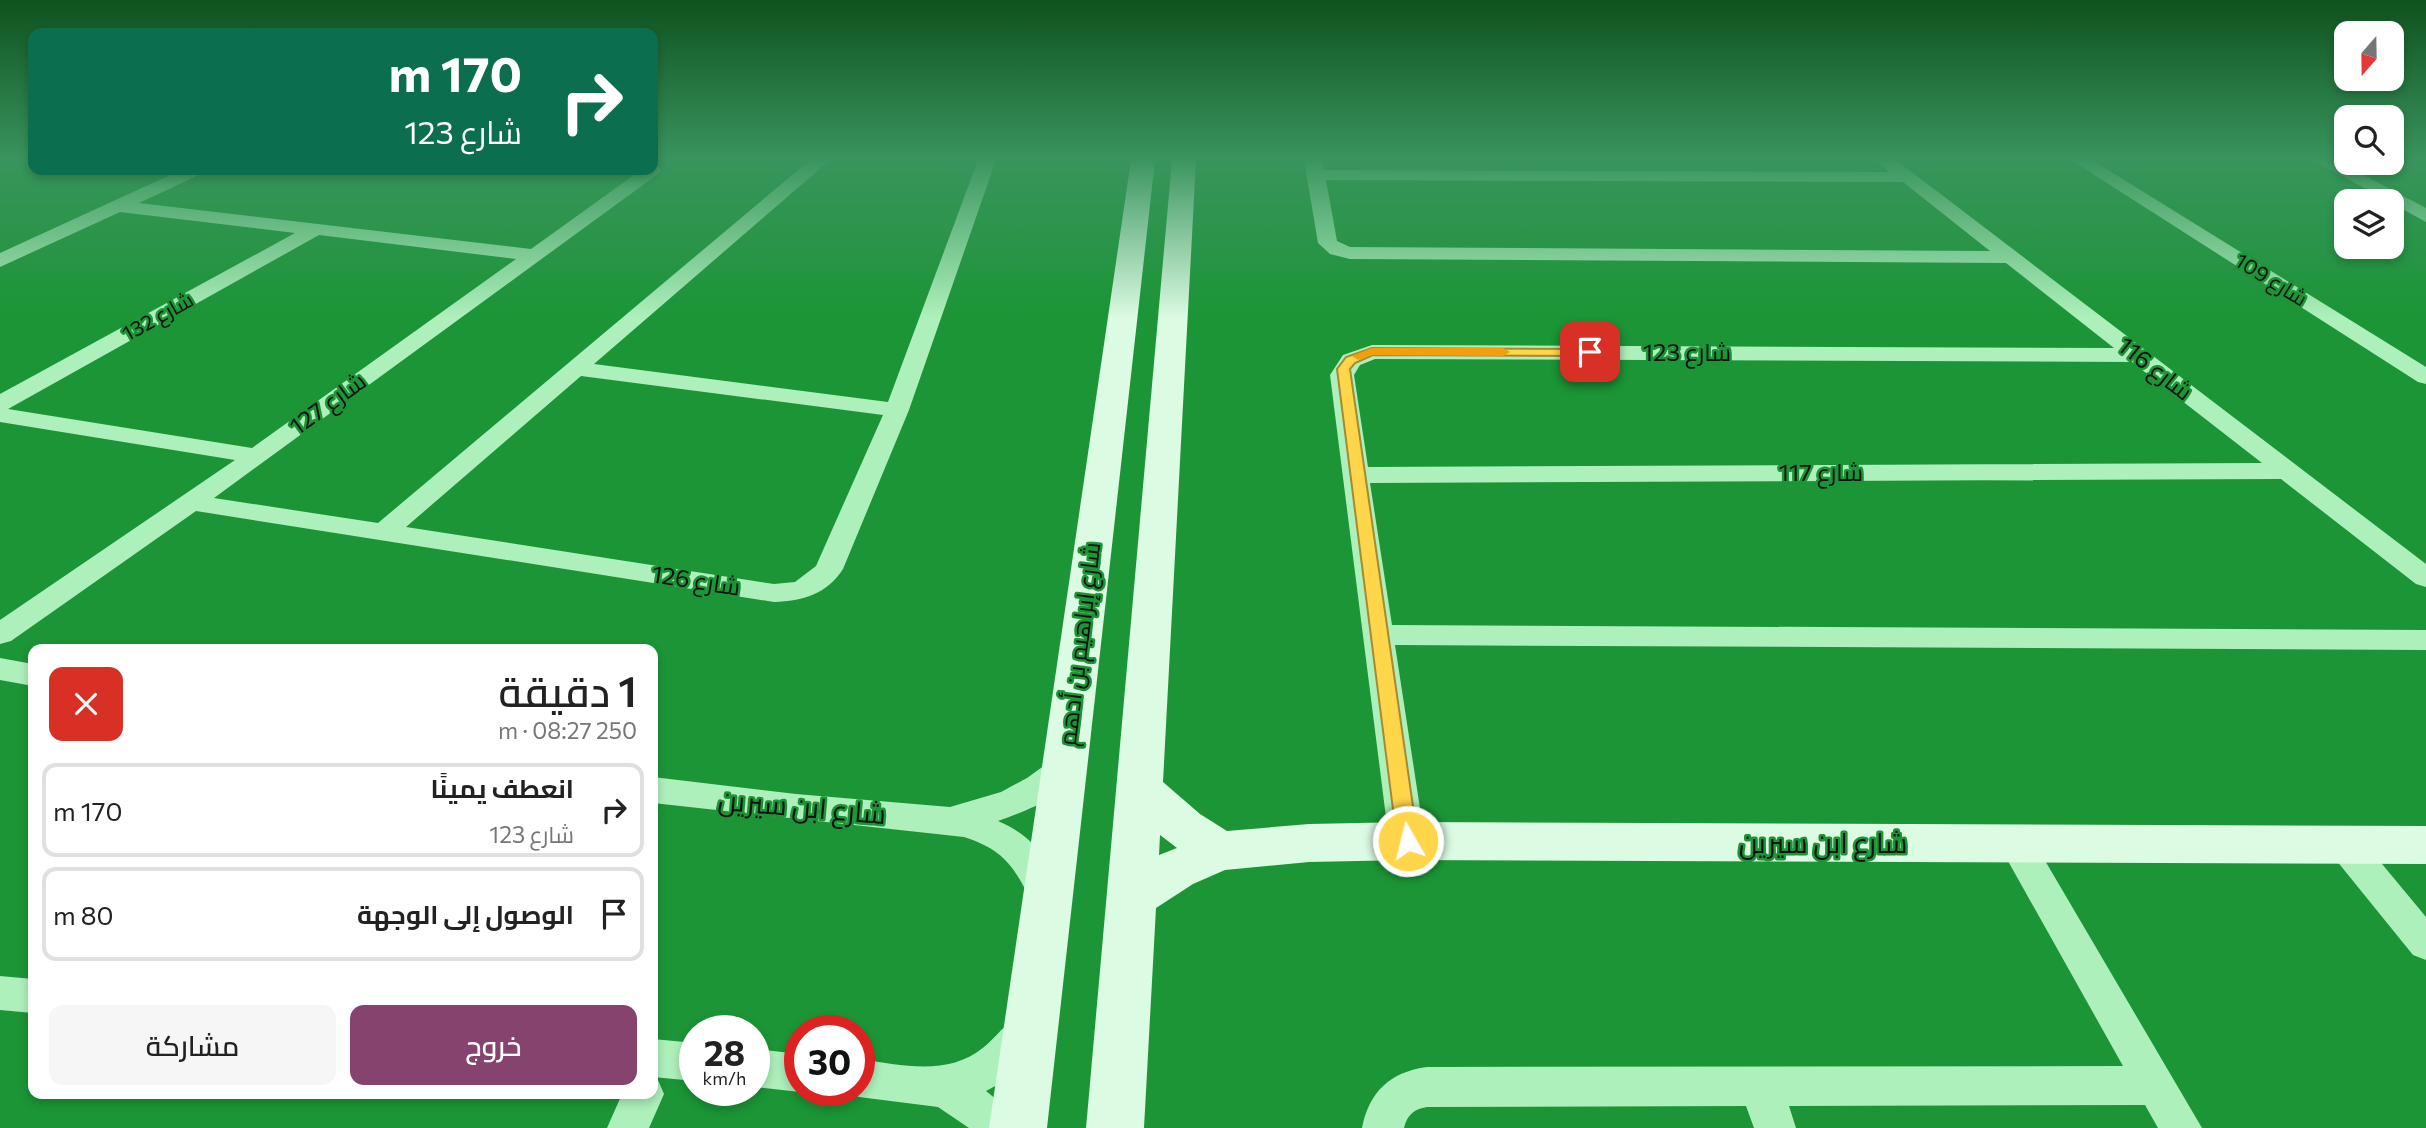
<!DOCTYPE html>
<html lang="ar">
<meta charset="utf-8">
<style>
body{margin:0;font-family:Commissioner,Cairo,sans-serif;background:#f6f6f6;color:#222;direction:rtl;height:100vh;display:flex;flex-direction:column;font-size:26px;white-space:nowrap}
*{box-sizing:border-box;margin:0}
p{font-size:23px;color:#767676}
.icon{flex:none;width:38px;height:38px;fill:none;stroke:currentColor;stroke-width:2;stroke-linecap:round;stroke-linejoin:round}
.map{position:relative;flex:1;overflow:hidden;direction:ltr}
.drawer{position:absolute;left:28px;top:644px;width:630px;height:455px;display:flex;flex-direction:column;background:#fff;border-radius:14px;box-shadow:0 4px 10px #0003;direction:rtl}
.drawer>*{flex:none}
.hud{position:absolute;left:28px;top:28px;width:630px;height:147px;border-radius:14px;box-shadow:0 4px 10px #0003;direction:rtl;background:#0b6e4f;color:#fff;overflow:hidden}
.needle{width:46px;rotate:200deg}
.tools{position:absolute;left:2334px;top:21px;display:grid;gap:14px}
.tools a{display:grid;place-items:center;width:70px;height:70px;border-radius:14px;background:#fff;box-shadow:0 4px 10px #0003;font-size:35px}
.speed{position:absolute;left:679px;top:1015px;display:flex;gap:14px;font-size:35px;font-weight:700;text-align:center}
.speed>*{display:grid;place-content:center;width:91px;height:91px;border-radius:50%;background:#fff;box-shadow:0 4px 10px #0003;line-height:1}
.speed small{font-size:18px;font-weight:400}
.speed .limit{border:10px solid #d22;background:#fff;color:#111}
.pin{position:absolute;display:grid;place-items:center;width:60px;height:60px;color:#fff;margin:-30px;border-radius:14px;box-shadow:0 4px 10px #0006}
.me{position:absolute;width:77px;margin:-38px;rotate:352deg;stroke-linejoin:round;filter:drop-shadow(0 0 5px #0008)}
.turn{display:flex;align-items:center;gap:24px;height:147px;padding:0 21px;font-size:32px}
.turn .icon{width:91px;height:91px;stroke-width:2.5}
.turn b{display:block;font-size:49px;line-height:60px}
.round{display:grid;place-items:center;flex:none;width:74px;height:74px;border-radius:14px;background:#f6f6f6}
.head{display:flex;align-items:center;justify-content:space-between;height:119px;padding:0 21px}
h1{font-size:42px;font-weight:600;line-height:52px}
.cta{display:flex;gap:14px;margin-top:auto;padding:14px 21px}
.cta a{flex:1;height:80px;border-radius:14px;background:#85436d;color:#fff;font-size:28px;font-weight:600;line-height:80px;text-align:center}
.cta a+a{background:#f6f6f6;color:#222}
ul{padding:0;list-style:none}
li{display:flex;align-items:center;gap:21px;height:94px;margin:0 14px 10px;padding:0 7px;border:4px solid #e0e0e0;border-radius:14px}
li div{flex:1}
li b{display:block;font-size:26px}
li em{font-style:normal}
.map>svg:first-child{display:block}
</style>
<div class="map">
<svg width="2426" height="1128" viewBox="0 0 2426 1128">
<rect width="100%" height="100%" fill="#1b9536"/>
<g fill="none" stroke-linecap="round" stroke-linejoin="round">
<path fill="#adf0bb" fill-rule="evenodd" d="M 810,160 L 830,160 L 594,364 L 888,402 L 978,160 L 996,160 L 909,410 L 843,569 C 827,594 803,601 774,602 L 196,511 L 11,641 L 0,644 L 0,620 L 235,460 L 0,422 L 0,394 L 295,233 L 120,212 L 0,267 L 0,253 L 181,170 L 204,170 L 201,174 L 139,203 L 531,249 L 641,170 L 653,170 L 653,165 L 658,166 L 661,170 L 658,174 L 214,498 L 378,523 ZM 319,235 L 516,259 L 252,448 L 8,409 ZM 581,376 L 883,415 L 816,566 L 795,582 L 774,584 L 406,527 Z
M 1304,160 L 1322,160 L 1324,170 L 1889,172 L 1876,160 L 1896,160 L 2426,564 L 2426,587 L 2416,584 L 2281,479 L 1370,483 L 1392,625 L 2426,630 L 2426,650 L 1395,645 L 1425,841 L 1419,851 L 1407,855 L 1395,851 L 1389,841 L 1330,375 L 1343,355 L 1372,345 L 2114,348 L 2006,263 L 1350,259 L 1330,254 L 1318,243 ZM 1326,180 L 1903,182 L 1990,251 L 1350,247 L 1337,241 ZM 1375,359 L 2132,362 L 2262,463 L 1368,467 L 1354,375 L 1360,365 Z
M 2071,160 L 2092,160 L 2426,367 L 2426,384 L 2418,382 Z
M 2313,160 L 2335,160 L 2426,208 L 2426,222 Z
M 0,658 L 33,664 L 33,686 L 0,680 Z
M 1064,756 L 1076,760 L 1081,769 C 1066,796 1026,811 998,821 C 1033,836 1050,859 1064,894 L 1059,905 L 1046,909 L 1033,905 C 1015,868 1005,850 964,837 L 653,803 L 653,777 L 796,794 L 950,807 L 1001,792 L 1027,778 L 1052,760 Z
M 2017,831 L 2030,835 L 2202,1128 L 2158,1128 L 2145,1105 L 1789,1106 L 1796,1128 L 1754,1128 L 1746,1106 L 1427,1107 C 1414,1109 1407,1115 1404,1128 L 1362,1128 C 1369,1092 1390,1072 1427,1067 L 2123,1066 L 1999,845 L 2004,835 Z
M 2345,831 L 2358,835 L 2426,917 L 2426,960 L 2413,955 L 2332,855 L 2327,845 L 2332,835 Z
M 0,976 L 33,979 L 33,1013 L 0,1010 Z
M 1025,1013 L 1039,1018 L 1045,1031 C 1033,1058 1013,1078 986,1091 L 1013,1113 L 1019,1128 L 969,1128 L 938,1107 L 859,1097 L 844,1090 L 859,1090 L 859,1059 C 903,1065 947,1077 984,1047 C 999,1035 1007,1020 1025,1013 Z
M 653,1039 L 695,1043 L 695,1081 L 653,1077 Z
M 754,1049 L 800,1054 L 800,1090 L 805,1090 L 800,1092 L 754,1087 Z
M 653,1078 L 658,1080 L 664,1094 L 649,1128 L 607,1128 L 622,1094 L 653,1094 Z"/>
<path fill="#dbfbe2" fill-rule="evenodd" d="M 1131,160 L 1155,160 L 1047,1128 L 989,1128 Z
M 1172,160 L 1196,160 L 1163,782 L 1200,814 L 1227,831 L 1309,824 L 1407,822 L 2426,826 L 2426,864 L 1407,860 L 1309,862 L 1225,870 L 1193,884 L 1156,908 L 1144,1128 L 1086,1128 ZM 1160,835 L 1177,848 L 1159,855 Z"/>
</g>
<linearGradient id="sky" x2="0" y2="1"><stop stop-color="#0f521e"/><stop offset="0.5" stop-color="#39945d"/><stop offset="1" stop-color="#39945d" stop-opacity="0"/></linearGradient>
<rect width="2426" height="318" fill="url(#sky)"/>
<path fill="#ffd54a" stroke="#a68a30" stroke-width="2" d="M 1372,348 L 1590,349 L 1597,352 L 1590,356 L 1373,355 L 1355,363 L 1350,369 L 1418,841 L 1415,847 L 1408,849 L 1400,847 L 1397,841 L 1337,369 L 1346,357 Z"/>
<path fill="#f59e0b" d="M 1372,348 L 1503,348 L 1510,352 L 1503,356 L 1373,355 L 1358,360 L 1352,356 Z"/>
<g text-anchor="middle" stroke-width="5" stroke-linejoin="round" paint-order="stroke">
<g font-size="21" fill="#111" stroke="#1b9536">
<text transform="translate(2271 280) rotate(32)" y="7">شارع 109</text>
<text transform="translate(158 317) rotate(-29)" y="7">شارع 132</text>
</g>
<g font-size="24" fill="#111" stroke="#1b9536">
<text x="1687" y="361">شارع 123</text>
<text transform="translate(2155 369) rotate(38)" y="8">شارع 116</text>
<text transform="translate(328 404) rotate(-36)" y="8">شارع 127</text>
<text x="1821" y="481">شارع 117</text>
<text transform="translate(696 581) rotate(9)" y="8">شارع 126</text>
<text transform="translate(1080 644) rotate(-83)" y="8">شارع إبراهيم بن أدهم</text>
</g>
<g font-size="28" fill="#111" stroke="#1b9536">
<text transform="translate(802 807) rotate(5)" y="10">شارع ابن سيرين</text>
<text x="1823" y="853">شارع ابن سيرين</text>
</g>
</g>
</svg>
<div class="tools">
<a><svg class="needle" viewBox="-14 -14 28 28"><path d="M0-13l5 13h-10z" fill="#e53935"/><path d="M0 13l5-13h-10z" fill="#767676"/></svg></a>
<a><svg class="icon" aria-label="search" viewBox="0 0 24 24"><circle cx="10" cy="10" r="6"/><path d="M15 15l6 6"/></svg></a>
<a><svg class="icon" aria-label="layers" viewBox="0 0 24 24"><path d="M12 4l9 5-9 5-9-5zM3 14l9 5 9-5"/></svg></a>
</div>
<div class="speed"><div>28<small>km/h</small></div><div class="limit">30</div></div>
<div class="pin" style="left:1590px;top:352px;background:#d93025"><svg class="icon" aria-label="arrive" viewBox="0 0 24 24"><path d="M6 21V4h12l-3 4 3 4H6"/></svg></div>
<svg class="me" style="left:1408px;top:841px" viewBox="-20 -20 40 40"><circle r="17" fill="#ffd54a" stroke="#fff" stroke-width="3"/><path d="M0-11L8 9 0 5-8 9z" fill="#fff"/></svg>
<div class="hud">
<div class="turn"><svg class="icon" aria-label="right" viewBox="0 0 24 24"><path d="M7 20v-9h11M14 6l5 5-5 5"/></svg><div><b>170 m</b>شارع 123</div></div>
</div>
<section class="drawer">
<div class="head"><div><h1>1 دقيقة</h1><p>250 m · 08:27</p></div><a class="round" style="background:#d93025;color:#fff"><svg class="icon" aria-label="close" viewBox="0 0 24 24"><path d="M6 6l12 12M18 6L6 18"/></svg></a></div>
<ul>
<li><svg class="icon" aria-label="right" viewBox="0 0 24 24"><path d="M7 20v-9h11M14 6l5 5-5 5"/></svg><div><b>انعطف يمينًا</b><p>شارع 123</p></div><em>170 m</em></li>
<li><svg class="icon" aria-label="arrive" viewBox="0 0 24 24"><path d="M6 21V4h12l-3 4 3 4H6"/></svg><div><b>الوصول إلى الوجهة</b></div><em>80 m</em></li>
</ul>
<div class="cta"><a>خروج</a><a>مشاركة</a></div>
</section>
</div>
